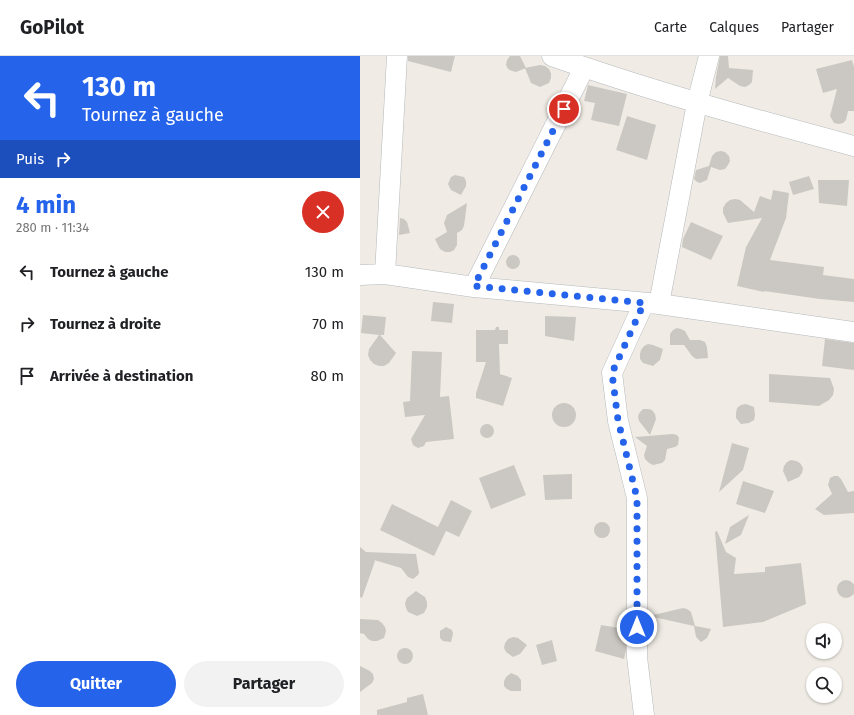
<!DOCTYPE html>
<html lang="fr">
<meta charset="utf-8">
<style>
body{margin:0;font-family:"Fira Sans",sans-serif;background:#f2f2f2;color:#202124;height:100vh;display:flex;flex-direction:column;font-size:15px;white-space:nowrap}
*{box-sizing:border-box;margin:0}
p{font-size:13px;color:#757577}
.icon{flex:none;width:22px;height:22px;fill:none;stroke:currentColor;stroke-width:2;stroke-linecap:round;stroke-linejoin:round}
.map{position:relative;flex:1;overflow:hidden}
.sheet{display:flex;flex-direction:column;background:#fff;width:360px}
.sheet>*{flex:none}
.top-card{background:#2563eb;color:#fff;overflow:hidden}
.buttons{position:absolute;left:446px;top:567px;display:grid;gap:8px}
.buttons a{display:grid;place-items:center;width:36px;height:36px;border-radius:50%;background:#fff;box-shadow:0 1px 3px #0004;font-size:20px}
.pin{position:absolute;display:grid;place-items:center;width:34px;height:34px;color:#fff;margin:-17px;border:2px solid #fff;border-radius:50%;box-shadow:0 1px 4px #0007}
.me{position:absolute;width:44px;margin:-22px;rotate:0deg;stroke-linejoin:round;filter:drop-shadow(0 0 3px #0008)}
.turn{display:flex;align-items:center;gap:14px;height:84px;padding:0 16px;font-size:18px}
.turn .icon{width:52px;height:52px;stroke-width:2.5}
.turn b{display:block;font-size:28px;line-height:34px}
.then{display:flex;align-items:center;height:38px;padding:0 16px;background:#0003;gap:8px;font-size:15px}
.round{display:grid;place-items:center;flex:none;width:42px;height:42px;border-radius:21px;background:#f2f2f2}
.summary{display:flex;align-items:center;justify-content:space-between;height:68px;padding:0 16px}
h1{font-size:24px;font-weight:700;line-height:30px;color:#2563eb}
.primary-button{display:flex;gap:8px;margin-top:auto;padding:8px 16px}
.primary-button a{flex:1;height:46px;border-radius:24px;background:#2563eb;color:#fff;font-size:16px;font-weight:700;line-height:46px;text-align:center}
.primary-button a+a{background:#f2f2f2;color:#202124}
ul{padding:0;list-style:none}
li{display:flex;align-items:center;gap:12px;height:52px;padding:0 16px}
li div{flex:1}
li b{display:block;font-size:15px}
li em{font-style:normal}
header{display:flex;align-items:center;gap:24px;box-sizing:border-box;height:56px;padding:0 20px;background:#fff;border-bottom:1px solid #e0e0e0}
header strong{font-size:19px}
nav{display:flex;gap:22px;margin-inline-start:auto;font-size:14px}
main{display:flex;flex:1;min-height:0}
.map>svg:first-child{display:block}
</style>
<header>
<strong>GoPilot</strong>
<nav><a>Carte</a><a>Calques</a><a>Partager</a></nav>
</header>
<main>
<section class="sheet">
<div class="top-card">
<div class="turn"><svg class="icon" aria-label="left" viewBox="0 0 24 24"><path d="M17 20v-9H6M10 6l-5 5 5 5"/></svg><div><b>130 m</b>Tournez à gauche</div></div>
<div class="then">Puis<svg class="icon" aria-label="right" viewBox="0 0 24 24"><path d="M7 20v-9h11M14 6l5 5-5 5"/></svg></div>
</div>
<div class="summary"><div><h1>4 min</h1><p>280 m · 11:34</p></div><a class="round" style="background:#d93025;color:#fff"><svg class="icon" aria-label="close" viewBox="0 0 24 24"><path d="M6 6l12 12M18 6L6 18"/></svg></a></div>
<ul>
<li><svg class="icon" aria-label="left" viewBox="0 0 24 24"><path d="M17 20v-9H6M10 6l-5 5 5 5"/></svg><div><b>Tournez à gauche</b></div><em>130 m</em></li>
<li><svg class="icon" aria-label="right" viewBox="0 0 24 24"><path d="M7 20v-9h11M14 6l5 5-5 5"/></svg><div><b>Tournez à droite</b></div><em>70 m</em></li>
<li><svg class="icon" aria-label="arrive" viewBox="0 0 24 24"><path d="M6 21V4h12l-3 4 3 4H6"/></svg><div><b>Arrivée à destination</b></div><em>80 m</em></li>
</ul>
<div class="primary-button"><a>Quitter</a><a>Partager</a></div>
</section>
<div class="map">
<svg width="494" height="659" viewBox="0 0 494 659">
<rect width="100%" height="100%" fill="#f0ece5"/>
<path fill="#cbc7c2" d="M 48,0 L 95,0 L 91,16 L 48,5 Z
M 150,0 L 160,0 L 166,12 L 156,16 L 152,15 L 148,13 L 146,9 L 147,4 Z
M 360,0 L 368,0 L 369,12 L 393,14 L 392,26 L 389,29 L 385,31 L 380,30 L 368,22 L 355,33 L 356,21 Z
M 492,4 L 494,11 L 494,55 L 488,55 L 486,64 L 483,67 L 479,68 L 474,67 L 470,60 L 477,33 L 463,37 L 456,13 Z
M 180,9 L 185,10 L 189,13 L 191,17 L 191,22 L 189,27 L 180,31 L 171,27 L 165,12 Z
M 228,29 L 267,38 L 259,70 L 231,64 L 235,47 L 224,45 Z
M 267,60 L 296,69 L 287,104 L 256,94 Z
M 361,95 L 365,96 L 369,100 L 370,105 L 368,109 L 365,113 L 360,114 L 351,111 L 347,124 L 340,127 L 337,126 L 334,123 L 336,114 L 349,110 L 352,100 L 356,96 Z
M 95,119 L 104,121 L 106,125 L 106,130 L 101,139 L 91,134 L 88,128 L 91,121 Z
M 449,120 L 454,133 L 433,139 L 429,126 Z
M 458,124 L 489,124 L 487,150 L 459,147 Z
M 413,134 L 429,137 L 426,162 L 410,204 L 464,211 L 463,219 L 494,223 L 494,246 L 460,243 L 404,235 L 404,236 L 377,230 L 386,191 L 402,162 L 368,167 L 363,157 L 363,152 L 366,147 L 370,144 L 375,143 L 380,144 L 394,156 L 400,140 L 411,144 Z
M 107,147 L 104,170 L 102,174 L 97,177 L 97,189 L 94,194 L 90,196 L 85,196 L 80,193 L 75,183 L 87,176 L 84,167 L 87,159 Z
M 40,162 L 44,163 L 47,166 L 50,177 L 39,179 Z
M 331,166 L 363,180 L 351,204 L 322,191 L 323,183 Z
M146 206a7 7 0 1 1 14 0a7 7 0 1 1-14 0Z
M 73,246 L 94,248 L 92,267 L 71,265 Z
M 3,259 L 26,261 L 24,279 L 20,279 L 36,297 L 29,307 L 24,310 L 19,310 L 14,308 L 10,304 L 8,299 L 9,293 L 19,279 L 1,277 Z
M 185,260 L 216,261 L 214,285 L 185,280 Z
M 136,271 L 139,271 L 139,274 L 148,274 L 148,288 L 139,288 L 140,318 L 152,322 L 143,350 L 116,342 L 116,337 L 126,306 L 116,306 L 116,274 L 135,274 Z
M 317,272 L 321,273 L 325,275 L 330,284 L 340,284 L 345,286 L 347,291 L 348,302 L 336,303 L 332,300 L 324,289 L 310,289 L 310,278 L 313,274 Z
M 465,283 L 494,287 L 494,314 L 462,310 Z
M 288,288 L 293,289 L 303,293 L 300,304 L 293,310 L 283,307 L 280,303 L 280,298 L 281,294 L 284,290 Z
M 52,295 L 82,296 L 80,341 L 89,340 L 94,383 L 66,386 L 64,390 L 58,392 L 53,389 L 51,383 L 65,359 L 45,361 L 43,346 L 50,345 Z
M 409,318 L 470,322 L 474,333 L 473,339 L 469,344 L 459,350 L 409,346 Z
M192 359a12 12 0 1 1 24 0a12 12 0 1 1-24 0Z
M 386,348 L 394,351 L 395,359 L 394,364 L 389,367 L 381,368 L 376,362 L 376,357 L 377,352 L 381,349 Z
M 283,353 L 288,353 L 292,354 L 295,358 L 296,363 L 290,379 L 279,365 L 278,360 L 280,356 Z
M120 375a7 7 0 1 1 14 0a7 7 0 1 1-14 0Z
M 313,378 L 317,379 L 319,382 L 318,389 L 315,391 L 307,393 L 305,404 L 302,407 L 293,409 L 289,407 L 285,403 L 284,399 L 287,390 L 275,381 Z
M 372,387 L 389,392 L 383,414 L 359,436 Z
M 431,404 L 436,405 L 440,407 L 443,412 L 442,417 L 439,421 L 428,426 L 423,415 L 424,410 L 427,406 Z
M 154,409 L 166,439 L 131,453 L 119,422 Z
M 212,418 L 212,443 L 185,444 L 183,419 Z
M 474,420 L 478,420 L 481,423 L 488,436 L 494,435 L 494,457 L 464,459 L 455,453 L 472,438 L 468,429 L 470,422 Z
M 383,425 L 414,435 L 405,457 L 376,448 Z
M 91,444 L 112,455 L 99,481 L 86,475 L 74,500 L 20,474 L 32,448 L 78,471 Z
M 389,459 L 381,479 L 365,488 L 370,471 Z
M234 474a8 8 0 1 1 16 0a8 8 0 1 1-16 0Z
M 357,475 L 366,496 L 376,502 L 374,518 L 405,516 L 405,511 L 441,507 L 446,548 L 403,566 L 363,571 L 355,476 Z
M 0,491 L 6,496 L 56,498 L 59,516 L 58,519 L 53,523 L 48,521 L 41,512 L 14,504 L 15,505 L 2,542 L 0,541 Z
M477 533a9 9 0 1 1 18 0a9 9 0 1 1-18 0Z
M 56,535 L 65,541 L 67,546 L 67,551 L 64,557 L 57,560 L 48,556 L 46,552 L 45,547 L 47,542 Z
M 323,552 L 327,553 L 331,556 L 335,570 L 351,573 L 347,582 L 341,586 L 336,581 L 334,570 L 289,560 Z
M 0,563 L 18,564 L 22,567 L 25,571 L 26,575 L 24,582 L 17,585 L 12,585 L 8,583 L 4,578 L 0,577 Z
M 241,569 L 266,573 L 266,594 L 264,603 L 235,595 Z
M 86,571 L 92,574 L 93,578 L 91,586 L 83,585 L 80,582 L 80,575 Z
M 153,581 L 158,582 L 167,589 L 160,598 L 153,601 L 146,596 L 144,592 L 145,587 L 148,583 Z
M 192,584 L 197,605 L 182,609 L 176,589 Z
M37 600a8 8 0 1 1 16 0a8 8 0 1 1-16 0Z
M 0,610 L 10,615 L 13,618 L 14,623 L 12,627 L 0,636 Z
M 151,617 L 158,620 L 161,624 L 161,635 L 151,635 L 147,633 L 144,630 L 144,625 L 146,621 Z
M 63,638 L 68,659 L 17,659 L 17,654 L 47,646 L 47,642 Z"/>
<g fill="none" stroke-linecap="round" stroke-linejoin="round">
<g stroke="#b5b8bc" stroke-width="21">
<path id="minor" d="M 192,0 C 291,35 393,63 494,90
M 25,218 L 37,0
M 0,219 L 25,218 L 114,231 L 299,248 L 494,276
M 114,231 L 224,12
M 284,247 L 252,317 L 258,365 L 277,442 L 277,601 L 284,659
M 299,248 L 337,47 L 349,0"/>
</g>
<use href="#minor" stroke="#fff" stroke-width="20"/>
</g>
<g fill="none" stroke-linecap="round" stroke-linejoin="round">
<path stroke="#2563eb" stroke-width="7" stroke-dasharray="0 12.6" d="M 204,53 L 114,230 L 284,247 L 252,317 L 258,364 L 277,442 L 277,571"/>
</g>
</svg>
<div class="buttons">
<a><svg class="icon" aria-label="sound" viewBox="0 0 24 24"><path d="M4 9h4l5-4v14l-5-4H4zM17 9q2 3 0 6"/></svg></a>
<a><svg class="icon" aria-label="search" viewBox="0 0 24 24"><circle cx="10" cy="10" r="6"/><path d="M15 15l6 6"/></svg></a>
</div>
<div class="pin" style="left:204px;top:53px;background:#d93025"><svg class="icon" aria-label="arrive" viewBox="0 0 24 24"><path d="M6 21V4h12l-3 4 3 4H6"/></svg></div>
<svg class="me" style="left:277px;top:571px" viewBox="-20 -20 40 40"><circle r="17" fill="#2563eb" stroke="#fff" stroke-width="3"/><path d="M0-11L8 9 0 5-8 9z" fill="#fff"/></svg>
</div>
</main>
